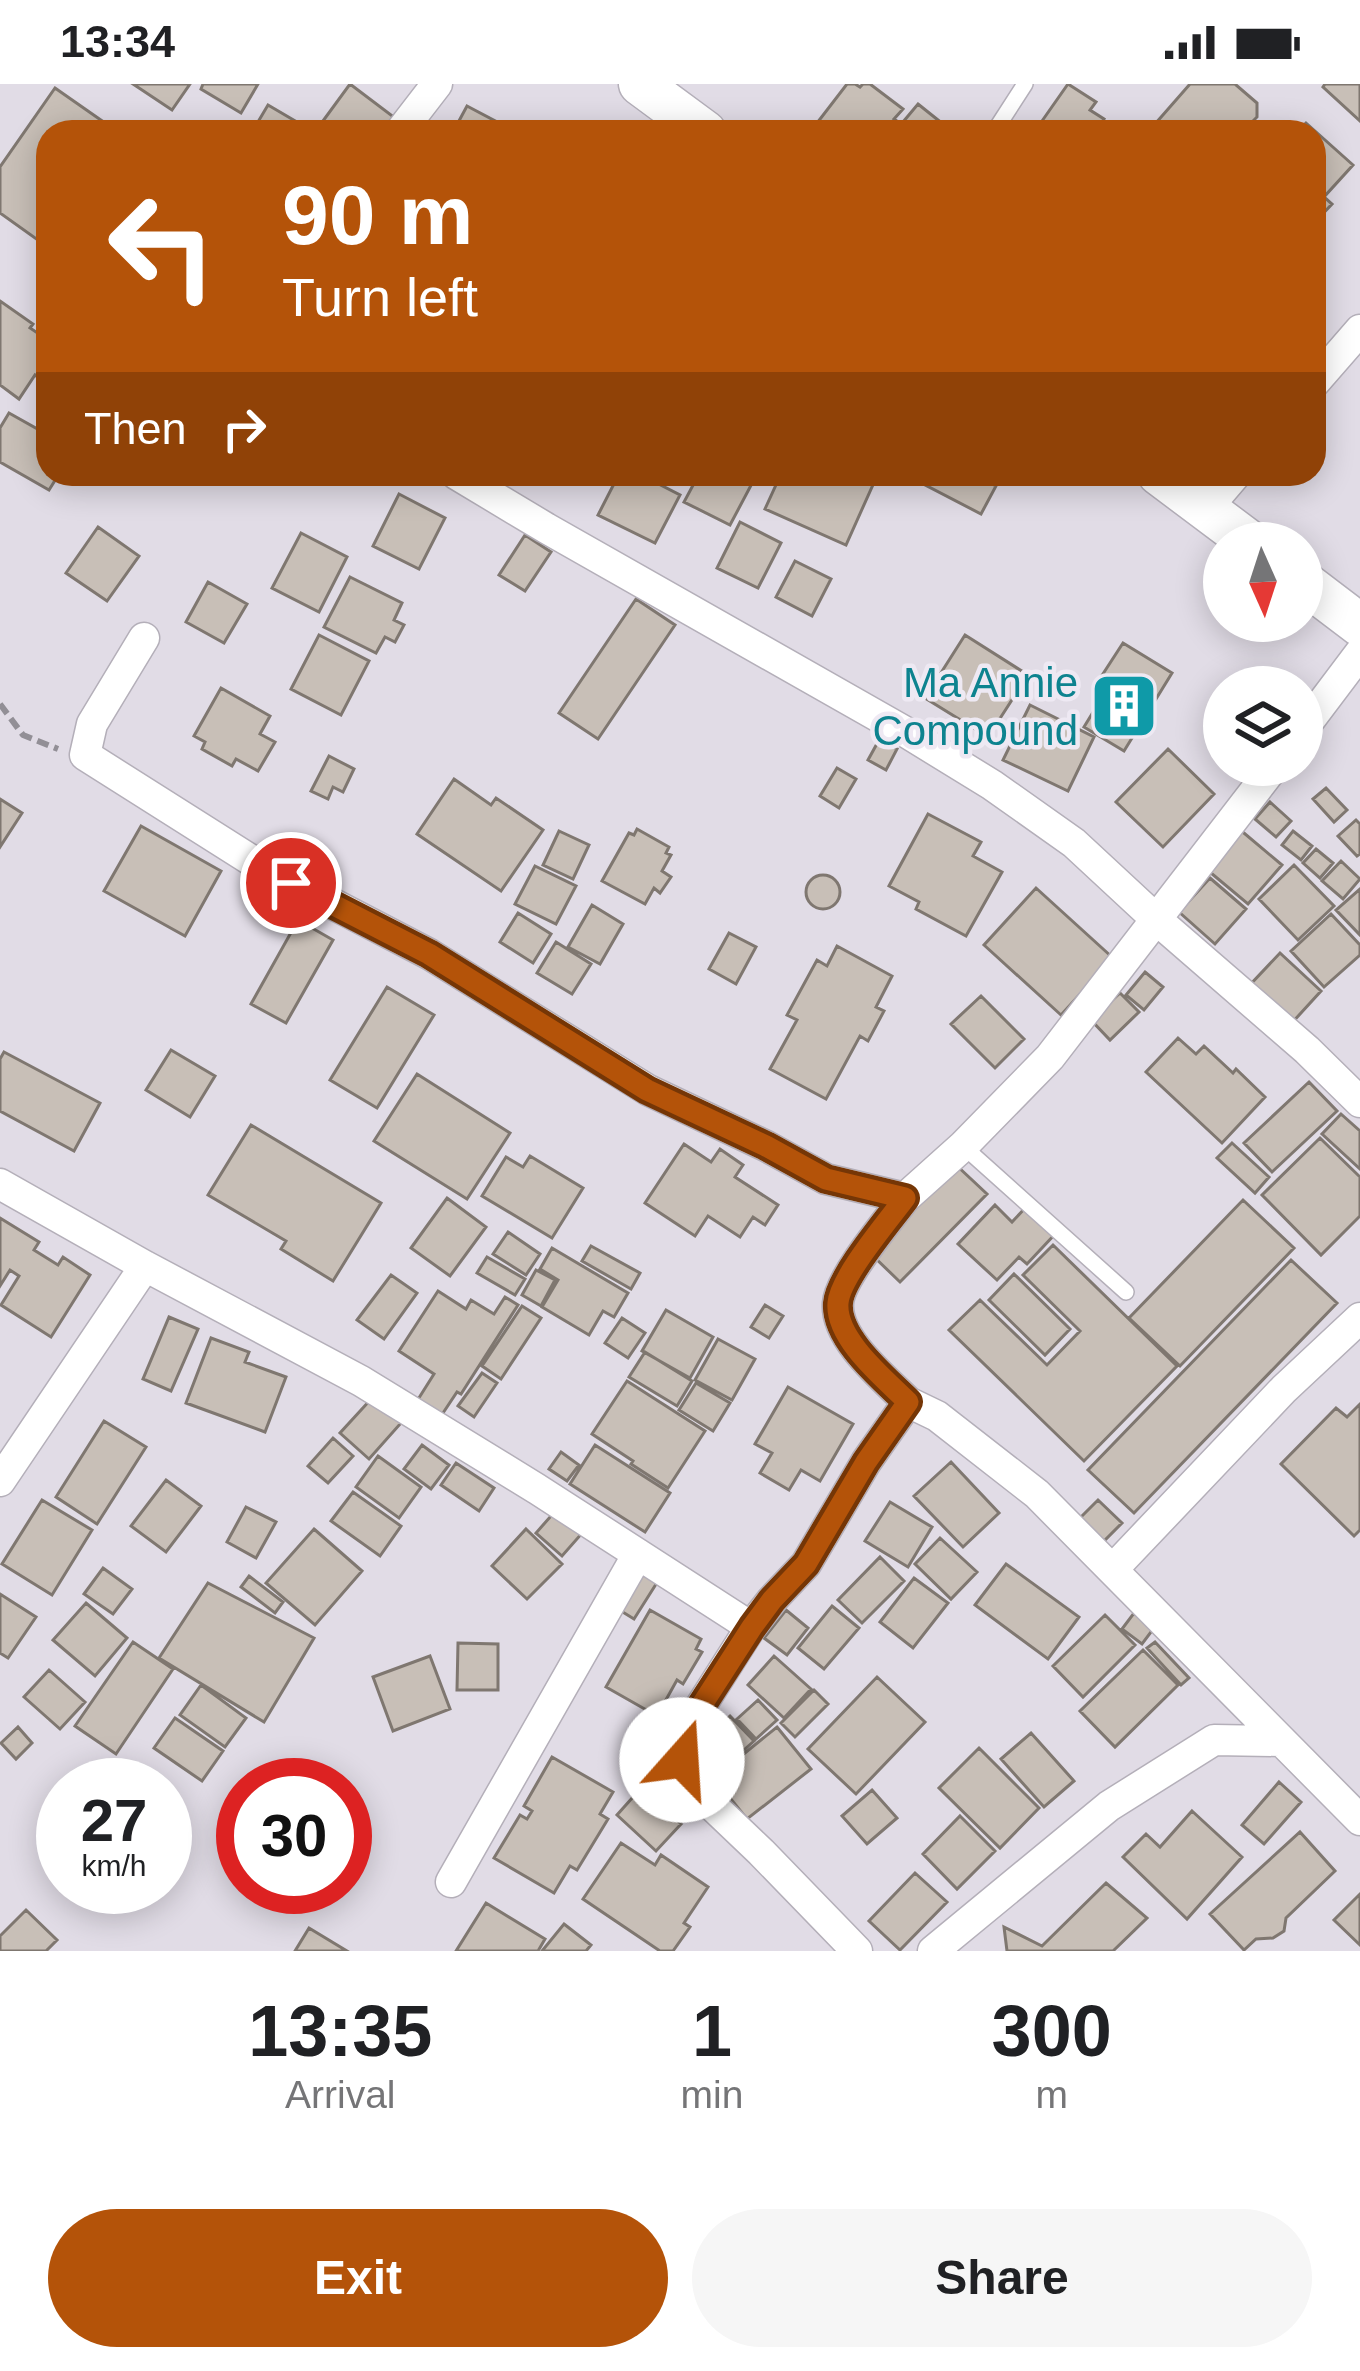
<!DOCTYPE html>
<style>
body{margin:0;font-family:Arial,sans-serif;background:#f6f6f6;color:#202124;height:100vh;display:flex;flex-direction:column;font-size:45px;white-space:nowrap}
*{box-sizing:border-box;margin:0}
p{font-size:39px;color:#757577}
.icon{flex:none;width:66px;height:66px;fill:none;stroke:currentColor;stroke-width:2;stroke-linecap:round;stroke-linejoin:round}
.map{position:relative;height:1867px;overflow:hidden}
.panel{display:flex;flex-direction:column;background:#fff;flex:1}
.panel>*{flex:none}
.banner{position:absolute;left:36px;top:36px;width:1290px;height:366px;border-radius:36px;box-shadow:0 6px 30px #0003;background:#b45309;color:#fff;overflow:hidden}
.needle{width:78px;rotate:177deg}
.controls{position:absolute;left:1203px;top:438px;display:grid;gap:24px}
.controls a{display:grid;place-items:center;width:120px;height:120px;border-radius:50%;background:#fff;box-shadow:0 6px 30px #0003;font-size:60px}
.speed{position:absolute;left:36px;top:1674px;display:flex;gap:24px;font-size:60px;font-weight:700;text-align:center}
.speed>*{display:grid;place-content:center;width:156px;height:156px;border-radius:50%;background:#fff;box-shadow:0 6px 30px #0003;line-height:1}
.speed small{font-size:30px;font-weight:400}
.speed .limit{border:18px solid #d22;background:#fff;color:#111}
.pin{position:absolute;display:grid;place-items:center;width:102px;height:102px;color:#fff;margin:-51px;border:6px solid #fff;border-radius:50%;box-shadow:0 3px 12px #0007}
.me{position:absolute;width:132px;margin:-66px;rotate:19deg;stroke-linejoin:round;filter:drop-shadow(0 0 9px #0008)}
.turn{display:flex;align-items:center;gap:42px;height:252px;padding:0 48px;font-size:54px}
.turn .icon{width:156px;height:156px;stroke-width:2.5}
.turn b{display:block;font-size:84px;line-height:102px}
.then{display:flex;align-items:center;height:114px;padding:0 48px;background:#0003;gap:24px;font-size:45px}
.eta{display:flex;justify-content:space-evenly;align-items:center;height:204px;text-align:center}
.eta b{font-size:72px;font-weight:700;line-height:84px}
.button{display:flex;gap:24px;margin-top:auto;padding:24px 48px}
.button a{flex:1;height:138px;border-radius:72px;background:#b45309;color:#fff;font-size:48px;font-weight:700;line-height:138px;text-align:center}
.button a+a{background:#f6f6f6;color:#202124}
.status{display:flex;justify-content:space-between;align-items:center;height:84px;padding:0 60px;background:#fff;direction:ltr}
.status svg{height:33px;fill:currentColor}
.map>svg:first-child{display:block}
</style>
<div class="status"><b>13:34</b><svg viewBox="0 0 49 12"><path d="M0 12V9h3v3zM5 12V6h3v6zM10 12V3h3v9zM15 12V0h3v12zM26 1h20v11H26zM47 4h2v5h-2z"/></svg></div>
<div class="map">
<svg width="1360" height="1867" viewBox="0 0 1360 1867">
<rect width="100%" height="100%" fill="#e1dce6"/>
<path fill="#c8bfb7" stroke="#7f7770" stroke-width="3" d="M 133,0 L 190,0 L 172,26 Z
M 203,0 L 258,0 L 241,29 L 201,5 Z
M 350,0 L 395,34 L 385,48 L 329,48 L 320,41 Z
M 847,0 L 855,0 L 860,3 L 863,0 L 870,0 L 903,25 L 894,35 L 905,43 L 902,48 L 828,48 L 817,39 Z
M 1068,0 L 1096,18 L 1090,26 L 1104,35 L 1095,48 L 1058,48 L 1042,37 Z
M 1190,0 L 1235,0 L 1257,19 L 1257,33 L 1245,45 L 1235,44 L 1235,48 L 1148,48 Z
M 1325,0 L 1360,0 L 1360,37 L 1323,3 Z
M 55,4 L 118,48 L 48,48 L 48,150 L 42,159 L 0,129 L 0,83 Z
M 918,20 L 943,40 L 936,48 L 917,48 L 903,38 Z
M 268,21 L 314,48 L 252,48 Z
M 467,22 L 516,48 L 453,48 Z
M 1306,39 L 1353,81 L 1324,113 L 1332,120 L 1314,139 L 1314,48 L 1297,48 Z
M 0,217 L 33,240 L 30,244 L 48,256 L 48,273 L 45,277 L 48,281 L 39,294 L 35,291 L 19,315 L 0,301 Z
M 9,329 L 48,351 L 48,390 L 59,390 L 49,406 L 0,378 L 0,344 Z
M 619,390 L 639,390 L 680,411 L 655,459 L 598,431 Z
M 699,390 L 757,390 L 730,441 L 684,418 Z
M 781,390 L 867,390 L 876,394 L 846,461 L 765,425 Z
M 909,390 L 972,390 L 996,402 L 981,430 L 908,392 Z
M 399,410 L 445,434 L 419,485 L 373,462 Z
M 740,438 L 781,459 L 758,504 L 717,484 Z
M 98,443 L 139,472 L 107,517 L 66,489 Z
M 301,449 L 347,473 L 319,528 L 272,504 Z
M 525,451 L 551,468 L 525,507 L 499,491 Z
M 795,477 L 831,495 L 812,532 L 776,513 Z
M 350,493 L 402,519 L 394,536 L 404,541 L 395,558 L 385,553 L 376,569 L 324,543 Z
M 208,498 L 247,520 L 224,559 L 186,538 Z
M 636,515 L 675,541 L 598,655 L 559,629 Z
M 319,551 L 369,577 L 341,631 L 291,605 Z
M 965,551 L 1028,591 L 988,653 L 925,614 Z
M 1123,559 L 1172,589 L 1124,667 L 1084,643 L 1109,602 L 1099,596 Z
M 221,604 L 270,632 L 260,650 L 275,658 L 258,687 L 236,675 L 232,682 L 202,665 L 205,658 L 194,652 Z
M 1030,621 L 1094,653 L 1068,707 L 1003,676 Z
M 879,656 L 897,665 L 886,686 L 868,676 Z
M 1168,665 L 1214,710 L 1163,763 L 1116,718 Z
M 329,672 L 354,685 L 343,708 L 333,703 L 328,715 L 311,707 Z
M 837,684 L 856,695 L 839,724 L 820,712 Z
M 454,695 L 491,721 L 496,714 L 543,746 L 501,807 L 417,750 Z
M 1326,704 L 1347,726 L 1334,738 L 1313,715 Z
M 0,715 L 22,729 L 0,763 Z
M 1270,718 L 1291,737 L 1276,753 L 1255,735 Z
M 928,730 L 981,758 L 973,772 L 1002,788 L 966,852 L 916,825 L 919,818 L 889,802 Z
M 1356,736 L 1360,740 L 1360,770 L 1357,772 L 1338,752 Z
M 141,742 L 221,787 L 185,852 L 104,807 Z
M 1238,744 L 1282,781 L 1248,820 L 1205,784 Z
M 637,745 L 669,763 L 666,769 L 671,771 L 662,787 L 671,793 L 660,809 L 654,804 L 645,820 L 602,797 L 629,749 L 634,751 Z
M 559,747 L 589,761 L 573,795 L 543,781 Z
M 1293,747 L 1312,762 L 1301,776 L 1282,761 Z
M 1316,765 L 1333,779 L 1320,794 L 1303,779 Z
M 1341,777 L 1360,795 L 1343,815 L 1322,797 Z
M 1294,781 L 1334,822 L 1298,856 L 1259,815 Z
M 535,782 L 576,802 L 556,840 L 515,820 Z
M806 808a17 17 0 1 1 34 0a17 17 0 1 1-34 0Z
M 1210,794 L 1246,825 L 1215,860 L 1179,828 Z
M 1036,804 L 1113,874 L 1061,931 L 984,861 Z
M 1360,805 L 1360,851 L 1336,826 Z
M 592,821 L 623,840 L 600,880 L 568,863 Z
M 518,829 L 551,850 L 533,879 L 500,858 Z
M 1331,830 L 1360,861 L 1360,871 L 1324,903 L 1291,867 Z
M 298,836 L 333,856 L 286,939 L 251,920 Z
M 729,849 L 756,863 L 736,900 L 709,885 Z
M 556,858 L 591,880 L 572,910 L 537,889 Z
M 837,862 L 892,892 L 876,923 L 884,927 L 868,957 L 860,952 L 826,1015 L 770,985 L 797,936 L 787,931 L 817,876 L 827,882 Z
M 1280,869 L 1321,907 L 1290,941 L 1248,903 Z
M 1145,888 L 1163,903 L 1144,926 L 1126,911 Z
M 387,903 L 434,931 L 377,1024 L 330,996 Z
M 1120,909 L 1139,928 L 1110,956 L 1091,936 Z
M 981,912 L 1024,955 L 995,984 L 951,940 Z
M 1178,954 L 1196,970 L 1204,962 L 1233,989 L 1236,985 L 1265,1013 L 1222,1059 L 1146,988 Z
M 171,966 L 215,992 L 190,1033 L 146,1006 Z
M 4,968 L 100,1019 L 74,1067 L 0,1027 L 0,975 Z
M 417,990 L 510,1049 L 467,1115 L 374,1057 Z
M 1309,998 L 1337,1027 L 1272,1088 L 1244,1059 Z
M 1341,1030 L 1360,1047 L 1360,1085 L 1322,1050 Z
M 251,1041 L 381,1119 L 333,1197 L 281,1165 L 286,1157 L 208,1111 Z
M 1320,1054 L 1360,1093 L 1360,1132 L 1321,1171 L 1262,1111 Z
M 1232,1059 L 1269,1093 L 1255,1109 L 1217,1074 Z
M 684,1060 L 711,1078 L 720,1065 L 743,1081 L 735,1093 L 778,1121 L 765,1141 L 753,1133 L 740,1153 L 708,1132 L 695,1152 L 645,1119 Z
M 530,1072 L 583,1104 L 552,1154 L 482,1112 L 506,1073 L 523,1083 Z
M 955,1080 L 987,1110 L 900,1198 L 869,1168 Z
M 447,1114 L 486,1143 L 450,1192 L 411,1164 Z
M 1243,1116 L 1294,1164 L 1180,1282 L 1129,1234 Z
M 995,1121 L 1012,1138 L 1027,1122 L 1056,1149 L 1027,1180 L 1019,1173 L 997,1196 L 958,1160 Z
M 0,1134 L 39,1158 L 34,1166 L 58,1181 L 63,1173 L 90,1191 L 51,1253 L 1,1221 L 19,1192 L 10,1186 L 0,1202 Z
M 508,1148 L 540,1170 L 526,1191 L 493,1170 Z
M 1053,1161 L 1177,1282 L 1084,1377 L 949,1246 L 980,1216 L 1047,1281 L 1080,1247 L 1023,1191 Z
M 591,1162 L 640,1189 L 631,1205 L 582,1177 Z
M 552,1164 L 628,1209 L 614,1233 L 603,1227 L 589,1251 L 542,1223 L 558,1196 L 540,1185 Z
M 487,1173 L 525,1195 L 515,1211 L 477,1189 Z
M 1291,1176 L 1337,1219 L 1134,1429 L 1088,1386 Z
M 536,1186 L 555,1196 L 541,1222 L 522,1211 Z
M 1014,1190 L 1070,1245 L 1045,1271 L 989,1216 Z
M 391,1191 L 417,1209 L 384,1255 L 357,1236 Z
M 438,1207 L 466,1225 L 471,1216 L 494,1230 L 505,1213 L 518,1221 L 461,1310 L 457,1308 L 441,1332 L 417,1317 L 434,1290 L 399,1267 Z
M 765,1221 L 783,1232 L 769,1254 L 751,1243 Z
M 522,1222 L 541,1234 L 501,1295 L 482,1282 Z
M 666,1226 L 713,1253 L 690,1294 L 642,1267 Z
M 169,1233 L 198,1245 L 171,1307 L 143,1295 Z
M 622,1234 L 645,1249 L 628,1274 L 605,1259 Z
M 211,1254 L 249,1268 L 245,1278 L 286,1293 L 265,1348 L 186,1319 Z
M 718,1255 L 755,1275 L 732,1316 L 695,1296 Z
M 645,1268 L 692,1297 L 677,1322 L 629,1293 Z
M 482,1289 L 497,1299 L 474,1333 L 458,1322 Z
M 627,1297 L 705,1347 L 668,1404 L 631,1380 L 633,1377 L 592,1350 Z
M 696,1299 L 730,1319 L 713,1347 L 679,1326 Z
M 788,1303 L 853,1340 L 820,1397 L 801,1386 L 789,1406 L 760,1389 L 772,1369 L 755,1360 Z
M 372,1314 L 401,1339 L 369,1375 L 340,1349 Z
M 1360,1320 L 1360,1446 L 1354,1452 L 1281,1380 L 1336,1324 L 1347,1333 Z
M 104,1337 L 146,1363 L 97,1440 L 56,1413 Z
M 333,1354 L 353,1372 L 328,1399 L 308,1382 Z
M 422,1361 L 449,1381 L 431,1405 L 404,1385 Z
M 595,1361 L 670,1409 L 645,1448 L 570,1400 Z
M 561,1368 L 579,1381 L 567,1397 L 549,1385 Z
M 378,1372 L 421,1403 L 399,1434 L 356,1403 Z
M 951,1378 L 999,1429 L 963,1463 L 914,1412 Z
M 456,1379 L 494,1404 L 479,1427 L 441,1401 Z
M 166,1396 L 201,1422 L 166,1468 L 131,1442 Z
M 353,1408 L 401,1442 L 380,1472 L 331,1437 Z
M 42,1416 L 92,1446 L 52,1511 L 2,1480 Z
M 1098,1416 L 1122,1439 L 1103,1458 L 1080,1434 Z
M 890,1418 L 932,1443 L 908,1483 L 865,1457 Z
M 246,1423 L 276,1438 L 256,1474 L 227,1458 Z
M 558,1424 L 584,1447 L 562,1472 L 536,1449 Z
M 314,1445 L 362,1487 L 315,1541 L 266,1499 Z
M 526,1445 L 562,1480 L 527,1515 L 492,1482 Z
M 940,1454 L 977,1488 L 951,1515 L 915,1480 Z
M 880,1473 L 904,1497 L 862,1539 L 838,1516 Z
M 1006,1480 L 1079,1533 L 1048,1575 L 975,1521 Z
M 103,1484 L 132,1505 L 113,1530 L 84,1510 Z
M 637,1484 L 658,1497 L 634,1535 L 613,1522 Z
M 249,1492 L 283,1518 L 275,1529 L 241,1503 Z
M 914,1494 L 948,1519 L 913,1564 L 880,1538 Z
M 208,1499 L 314,1554 L 264,1638 L 159,1574 Z
M 0,1510 L 36,1533 L 8,1574 L 0,1569 Z
M 86,1519 L 127,1554 L 95,1592 L 53,1556 Z
M 832,1522 L 859,1544 L 824,1585 L 798,1564 Z
M 650,1526 L 701,1555 L 696,1565 L 702,1568 L 683,1600 L 677,1596 L 657,1632 L 606,1603 Z
M 786,1526 L 808,1544 L 787,1571 L 764,1554 Z
M 1134,1529 L 1154,1544 L 1142,1560 L 1122,1545 Z
M 1105,1531 L 1135,1561 L 1083,1613 L 1053,1582 Z
M 133,1558 L 173,1585 L 116,1670 L 75,1642 Z
M 1155,1558 L 1189,1594 L 1181,1601 L 1147,1564 Z
M 458,1559 L 498,1560 L 498,1606 L 457,1606 Z
M 1143,1566 L 1178,1601 L 1115,1663 L 1080,1627 Z
M 430,1572 L 450,1625 L 393,1647 L 373,1593 Z
M 774,1572 L 811,1605 L 784,1634 L 748,1601 Z
M 49,1586 L 85,1618 L 60,1645 L 24,1613 Z
M 877,1593 L 925,1638 L 856,1710 L 808,1665 Z
M 201,1601 L 246,1634 L 225,1663 L 180,1631 Z
M 814,1606 L 828,1620 L 795,1653 L 781,1639 Z
M 758,1616 L 777,1636 L 756,1655 L 737,1635 Z
M 730,1632 L 754,1657 L 736,1673 L 713,1648 Z
M 175,1634 L 223,1667 L 202,1697 L 154,1664 Z
M 18,1643 L 32,1659 L 16,1675 L 1,1659 Z
M 777,1643 L 811,1685 L 747,1735 L 714,1694 Z
M 708,1645 L 733,1676 L 713,1691 L 689,1661 Z
M 1031,1649 L 1074,1697 L 1044,1723 L 1001,1675 Z
M 979,1664 L 1039,1724 L 1000,1764 L 939,1704 Z
M 552,1673 L 613,1708 L 600,1730 L 608,1735 L 577,1786 L 570,1782 L 554,1809 L 494,1774 L 520,1731 L 527,1735 L 532,1727 L 524,1722 Z
M 1279,1698 L 1301,1718 L 1264,1760 L 1242,1741 Z
M 641,1704 L 681,1740 L 656,1767 L 617,1731 Z
M 872,1706 L 897,1734 L 867,1760 L 842,1732 Z
M 1192,1727 L 1242,1773 L 1187,1835 L 1123,1773 L 1146,1750 L 1160,1763 Z
M 960,1732 L 995,1767 L 957,1805 L 923,1770 Z
M 1300,1748 L 1335,1787 L 1286,1834 L 1284,1847 L 1273,1854 L 1256,1855 L 1244,1866 L 1210,1830 Z
M 621,1759 L 655,1781 L 661,1771 L 708,1803 L 684,1839 L 690,1843 L 673,1867 L 660,1867 L 583,1815 Z
M 915,1789 L 947,1818 L 900,1866 L 869,1837 Z
M 1106,1799 L 1147,1834 L 1113,1867 L 1007,1867 L 1004,1843 L 1042,1862 Z
M 1360,1810 L 1360,1861 L 1334,1836 Z
M 486,1819 L 545,1855 L 538,1867 L 456,1867 Z
M 26,1826 L 57,1856 L 46,1867 L 0,1867 L 0,1852 Z
M 564,1840 L 591,1861 L 586,1867 L 542,1867 Z
M 309,1844 L 347,1867 L 295,1867 Z"/>
<g fill="none" stroke-linecap="round" stroke-linejoin="round">
<g stroke="#b4afb9" stroke-width="18">
<path id="lane" d="M 994,48 L 1025,0
M 963,1062 L 1126,1208"/>
</g>
<g stroke="#b4afb9" stroke-width="33">
<path id="street" d="M 400,48 L 437,0
M 1314,299 L 1360,246
M 456,390 L 546,444 L 909,650 L 992,701 L 1074,759 L 1157,836 L 1307,966 L 1360,1018
M 1206,425 L 1236,390
M 144,554 L 92,640 L 85,671 L 262,783 L 429,870 L 648,1006 L 766,1062 L 826,1095 L 905,1114 L 963,1062 L 1050,973 L 1275,681
M 1302,646 L 1360,569
M 0,1100 L 145,1182 L 361,1297 L 537,1405 L 751,1543
M 905,1114 C 888,1137 840,1193 838,1219 C 835,1255 885,1295 908,1318
M 0,1397 L 145,1182
M 1113,1485 L 1284,1305 L 1360,1234
M 451,1798 L 638,1470
M 857,1867 L 761,1768 L 697,1707 L 682,1676 L 685,1647 L 751,1543 L 772,1516 L 806,1480 L 866,1378 L 908,1318 L 937,1332 L 1037,1410 L 1360,1736
M 933,1867 L 1109,1722 L 1214,1656 L 1280,1657"/>
</g>
<g stroke="#b4afb9" stroke-width="45">
<path id="secondary" d="M 640,0 L 705,48
M 1159,390 L 1251,459
M 1302,497 L 1360,541"/>
</g>
<path stroke="#928f96" stroke-width="6" stroke-dasharray="12 6" stroke-linecap="butt" d="M 0,620 L 23,651 L 58,665"/>
<use href="#lane" stroke="#fff" stroke-width="15"/>
<use href="#street" stroke="#fff" stroke-width="30"/>
<use href="#secondary" stroke="#fff" stroke-width="42"/>
</g>
<g fill="none" stroke-linecap="round" stroke-linejoin="round">
<g stroke="#753606" stroke-width="30">
<path id="route" d="M 291,799 L 429,870 L 647,1006 L 766,1062 L 826,1095 L 905,1114 C 888,1137 840,1193 838,1219 C 835,1255 885,1295 908,1318 L 866,1378 L 806,1480 L 772,1516 L 752,1543 L 685,1647 L 682,1676"/>
</g>
<use href="#route" stroke="#b45309" stroke-width="21"/>
</g>
<defs>
<g id="building-square" transform="scale(3.45)"><rect x="-9" y="-9" width="18" height="18" rx="4" fill="#0f9aa8" stroke="#eee9f3"/><path d="M-4-6H4V6H1V3H-1V6H-4ZM-2.5-4.3h1.7v1.8h-1.7ZM.8-4.3h1.7v1.8H.8ZM-2.5-1h1.7V.8h-1.7ZM.8-1h1.7V.8H.8Z" fill="#fff"/></g>
</defs>
<g fill-rule="evenodd">
<use href="#building-square" x="1124" y="622"/>
</g>
<g text-anchor="middle" stroke-width="9" stroke-linejoin="round" paint-order="stroke">
<g font-size="42" fill="#0d838f" stroke="#eee9f3" text-anchor="end">
<text x="1078" y="613">Ma Annie<tspan x="1078" dy="48">Compound</tspan></text>
</g>
</g>
</svg>
<div class="controls">
<a><svg class="needle" viewBox="-14 -14 28 28"><path d="M0-13l5 13h-10z" fill="#e53935"/><path d="M0 13l5-13h-10z" fill="#757577"/></svg></a>
<a><svg class="icon" aria-label="layers" viewBox="0 0 24 24"><path d="M12 4l9 5-9 5-9-5zM3 14l9 5 9-5"/></svg></a>
</div>
<div class="speed"><div>27<small>km/h</small></div><div class="limit">30</div></div>
<div class="pin" style="left:291px;top:799px;background:#d93025"><svg class="icon" aria-label="arrive" viewBox="0 0 24 24"><path d="M6 21V4h12l-3 4 3 4H6"/></svg></div>
<svg class="me" style="left:682px;top:1676px" viewBox="-20 -20 40 40"><circle r="19" fill="#fff"/><path d="M0-13L10 11 0 6-10 11z" fill="#b45309"/></svg>
<div class="banner">
<div class="turn"><svg class="icon" aria-label="left" viewBox="0 0 24 24"><path d="M17 20v-9H6M10 6l-5 5 5 5"/></svg><div><b>90 m</b>Turn left</div></div>
<div class="then">Then<svg class="icon" aria-label="right" viewBox="0 0 24 24"><path d="M7 20v-9h11M14 6l5 5-5 5"/></svg></div>
</div>
</div>
<section class="panel">
<div class="eta">
<div><b>13:35</b><p>Arrival</p></div>
<div><b>1</b><p>min</p></div>
<div><b>300</b><p>m</p></div>
</div>
<div class="button"><a>Exit</a><a>Share</a></div>
</section>
